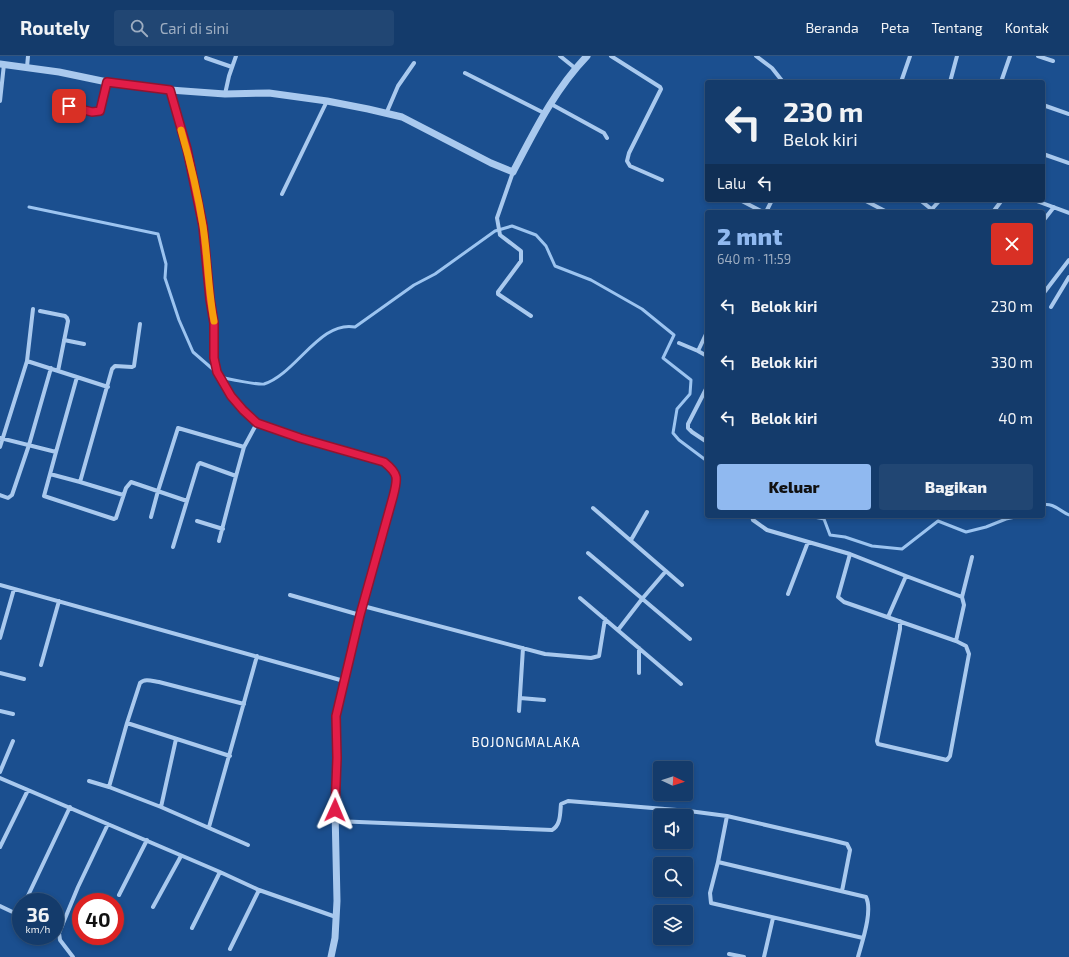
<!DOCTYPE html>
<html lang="id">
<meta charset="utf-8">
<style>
body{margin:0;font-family:"Exo 2",sans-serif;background:#214673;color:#f1f3f6;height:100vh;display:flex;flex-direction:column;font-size:15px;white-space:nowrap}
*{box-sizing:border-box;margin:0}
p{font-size:13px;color:#9dadc1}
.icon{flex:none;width:22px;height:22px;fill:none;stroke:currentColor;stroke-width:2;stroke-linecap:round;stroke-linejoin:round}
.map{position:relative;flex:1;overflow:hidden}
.details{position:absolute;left:705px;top:154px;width:340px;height:308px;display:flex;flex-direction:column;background:#143b6b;border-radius:4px;box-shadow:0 2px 6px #0003,0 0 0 1px #33557e}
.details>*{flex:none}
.banner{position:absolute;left:705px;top:24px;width:340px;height:122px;border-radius:4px;box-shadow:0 2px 6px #0003,0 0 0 1px #33557e;background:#143b6b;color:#f1f3f6;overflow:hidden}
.needle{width:26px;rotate:94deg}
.fabs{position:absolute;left:653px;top:705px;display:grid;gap:8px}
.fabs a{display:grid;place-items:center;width:40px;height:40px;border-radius:4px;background:#143b6b;box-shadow:0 2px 6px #0003,0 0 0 1px #33557e;font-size:20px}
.speed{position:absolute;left:12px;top:837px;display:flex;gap:8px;font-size:20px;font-weight:700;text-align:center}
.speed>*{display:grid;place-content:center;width:52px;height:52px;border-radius:50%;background:#143b6b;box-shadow:0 2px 6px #0003,0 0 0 1px #33557e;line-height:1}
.speed small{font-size:10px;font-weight:400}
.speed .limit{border:6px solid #d22;background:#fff;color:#111}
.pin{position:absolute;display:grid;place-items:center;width:34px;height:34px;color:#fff;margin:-17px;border-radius:8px;box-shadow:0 2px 6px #0006}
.me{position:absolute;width:44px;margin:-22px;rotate:1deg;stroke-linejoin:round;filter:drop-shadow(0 0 3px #0008)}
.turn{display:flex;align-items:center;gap:14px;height:84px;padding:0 12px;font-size:18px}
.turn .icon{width:52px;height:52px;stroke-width:2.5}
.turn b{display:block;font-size:28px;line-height:34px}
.then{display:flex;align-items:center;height:38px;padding:0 12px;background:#0003;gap:8px;font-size:15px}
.round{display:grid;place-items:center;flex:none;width:42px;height:42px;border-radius:4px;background:#214673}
.summary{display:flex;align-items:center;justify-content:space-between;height:68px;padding:0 12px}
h1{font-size:24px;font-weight:800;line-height:30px;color:#90b9f0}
.primary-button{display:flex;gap:8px;margin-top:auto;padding:8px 12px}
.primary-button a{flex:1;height:46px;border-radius:4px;background:#90b9f0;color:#111;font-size:16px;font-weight:800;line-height:46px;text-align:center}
.primary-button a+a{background:#214673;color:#f1f3f6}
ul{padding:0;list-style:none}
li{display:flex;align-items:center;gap:12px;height:56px;padding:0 12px}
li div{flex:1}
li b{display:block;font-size:15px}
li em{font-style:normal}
header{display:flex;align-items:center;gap:24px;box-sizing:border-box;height:56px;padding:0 20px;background:#143b6b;border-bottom:1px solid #33557e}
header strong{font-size:19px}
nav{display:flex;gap:22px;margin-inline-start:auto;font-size:14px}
.search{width:280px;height:36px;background:#214673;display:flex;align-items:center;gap:10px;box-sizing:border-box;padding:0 14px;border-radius:4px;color:#9dadc1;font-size:15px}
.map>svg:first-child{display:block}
</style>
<header>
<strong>Routely</strong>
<div class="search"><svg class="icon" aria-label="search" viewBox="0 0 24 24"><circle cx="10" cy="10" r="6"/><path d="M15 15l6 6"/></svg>Cari di sini</div>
<nav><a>Beranda</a><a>Peta</a><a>Tentang</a><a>Kontak</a></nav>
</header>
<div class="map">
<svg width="1069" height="901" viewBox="0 0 1069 901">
<rect width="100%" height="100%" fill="#1b4f8f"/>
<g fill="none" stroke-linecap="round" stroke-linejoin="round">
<path stroke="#9cc4f0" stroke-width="3" d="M 29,151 L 158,178 L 166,208 L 165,222 L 179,264 L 193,296 L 216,316
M 221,321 C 227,323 259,329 264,328 C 296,318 320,264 355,271 L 414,229 L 435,218 L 495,175 L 512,170 L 536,179 L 546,190 L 555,210 L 591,224 L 642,253 L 674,279 L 663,302 L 691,324 L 690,338 L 677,353 L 673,377 L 679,384 L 707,405
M 1043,449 C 1052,446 1060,455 1069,459
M 809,460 L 824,463 L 830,479 L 845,481 L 872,490 L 902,493 L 938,465 L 966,476 L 986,471 L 1006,463 L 1020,460"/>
<path stroke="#a9c9ee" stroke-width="4" d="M 560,0 L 575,12
M 611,0 L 660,31 L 661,33 L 629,97 L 627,105 L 630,110 L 662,124
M 756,0 L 772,12 L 783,26
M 1038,0 L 1053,5
M 206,2 L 232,11
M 27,11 L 28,0
M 465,17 L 544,57
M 901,26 L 910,0
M 950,26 L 957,0
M 1001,26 L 1010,0
M 225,38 L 229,20 L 236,0
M 0,45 L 4,8
M 551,48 L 604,77 L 607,82
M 1043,49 L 1069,58
M 69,50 L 92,56 L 100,55 L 107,26
M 386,58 L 398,30 L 414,7
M 1043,98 L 1069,107
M 513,116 L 497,162 L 500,179 L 521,195 L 521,205 L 498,236 L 498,238 L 531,260
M 282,138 L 327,45
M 740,144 L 763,156
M 864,144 L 887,156
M 920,144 L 935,156
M 1034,144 L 1069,157
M 932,153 L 940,144
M 766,156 L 772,144
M 993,156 L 1002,144
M 1043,165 L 1054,151
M 1043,238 L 1069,204
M 1051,251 L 1069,221
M 33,253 L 27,305 L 108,331
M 40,255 L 65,260 L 67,262 L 68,265 L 58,315
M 707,276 L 698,295 L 707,300
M 64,284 L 84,288
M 679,287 L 698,295
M 707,331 L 688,368 L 688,372 L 692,376 L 707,386
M 0,382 L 56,396 L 44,440 L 114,463 L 116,462 L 126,432 L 131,426 L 187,445 L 198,409 L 200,407 L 236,420 L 244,391 L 257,367
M 0,391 L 27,305
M 56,396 L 77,321
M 50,418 L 80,426
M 0,439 L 8,442 L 12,439 L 29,389 L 51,312
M 123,439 L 80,426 L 112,313 L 115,310 L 132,311 L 134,310 L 140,268
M 593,452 L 682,529
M 752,460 L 753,464 L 767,474 L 850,498 L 906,520 L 888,561
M 151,461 L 158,435 L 178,372 L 244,391
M 197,465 L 223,473
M 631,484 L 647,456
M 219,485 L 236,420
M 173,491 L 187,445
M 588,497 L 690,583
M 850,498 L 838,541 L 844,546 L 956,585
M 0,529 L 344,625
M 788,538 L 808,486
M 290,539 L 360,559
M 962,541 L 972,501
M 580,542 L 681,628
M 363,550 L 545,598 L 591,602 L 599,600 L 605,563
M 900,565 L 900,573 L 877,685 L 878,688 L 947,704 L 950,700 L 969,598 L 966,590 L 956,585 L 964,549 L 962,541 L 906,520
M 618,574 L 642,543 L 666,515
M 0,582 L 14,533
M 41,609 L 59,545
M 0,617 L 24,623
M 639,617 L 639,592
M 520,642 L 544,644
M 244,648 L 159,626 C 152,625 145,622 140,627 L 127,667 L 109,731 L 161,751 L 248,789
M 0,655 L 13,658
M 519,655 L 523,592
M 127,667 L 230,700
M 0,716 L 13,685
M 0,722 L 220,816 L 259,834 L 336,861
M 89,725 L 109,731
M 161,751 L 176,683
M 335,765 L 552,774 C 561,769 560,757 561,748 L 568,745 L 689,755 L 727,760
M 209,771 L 257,600
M 0,791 L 28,734
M 718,806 L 727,760 L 831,784 L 847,788 L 850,794 L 842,835
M 119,839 L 147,784
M 25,846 L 70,751
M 0,850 L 21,860
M 153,851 L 181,800
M 192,872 L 220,816
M 230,893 L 259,834
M 729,898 L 744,901
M 73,901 L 60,884 L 59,877 L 78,831 L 108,768
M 764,901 L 773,862
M 858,901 C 862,886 873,855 866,841 L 718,806 L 710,837 L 711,847 L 863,882"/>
<path stroke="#a9c9ee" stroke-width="7" d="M 0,8 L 59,16 L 107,26 L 170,34 L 225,38 L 269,37 L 327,45 L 368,53 L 402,61 L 491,107 L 513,116 C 534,76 555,33 587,0
M 170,34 L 187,93 L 203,170 L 210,243 L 214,267 L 214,302 L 217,317 L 231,340 L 243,354 L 257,367 L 300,381 L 384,406 C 399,418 398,422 393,441 L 360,559 L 336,660 L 337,702 L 335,754 L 337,845 L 335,882 L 331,901"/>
</g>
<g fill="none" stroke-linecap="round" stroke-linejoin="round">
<g stroke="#92132f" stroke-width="10">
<path id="route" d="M 69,50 L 92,56 L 100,55 L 107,26 L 170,34 L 187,93 L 203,170 L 210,243 L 214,267 L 214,302 L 217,316 L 231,340 L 243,354 L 257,367 L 300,382 L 384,406 C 399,418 398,422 393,441 L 360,559 L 336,660 L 337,702 L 335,754"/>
</g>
<use href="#route" stroke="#e11d48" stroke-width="7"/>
<path stroke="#f59e0b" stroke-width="7" d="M 181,74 C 190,105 198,138 203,170 C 208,202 208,234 214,265"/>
</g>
<g text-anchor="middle" stroke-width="3" stroke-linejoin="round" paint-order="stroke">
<g font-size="13" letter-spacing="1" fill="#fff" stroke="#1b4f8f">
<text x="526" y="691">BOJONGMALAKA</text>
</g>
</g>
</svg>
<div class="fabs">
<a><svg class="needle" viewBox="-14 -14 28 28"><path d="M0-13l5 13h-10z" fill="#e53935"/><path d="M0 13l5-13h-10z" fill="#9dadc1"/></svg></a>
<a><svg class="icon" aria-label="sound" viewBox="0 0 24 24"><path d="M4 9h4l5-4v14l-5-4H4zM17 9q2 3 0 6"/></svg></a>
<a><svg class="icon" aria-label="search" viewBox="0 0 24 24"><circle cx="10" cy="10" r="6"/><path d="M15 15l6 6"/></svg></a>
<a><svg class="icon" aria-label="layers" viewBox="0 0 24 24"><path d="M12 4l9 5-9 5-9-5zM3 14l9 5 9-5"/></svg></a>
</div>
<div class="speed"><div>36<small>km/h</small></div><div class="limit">40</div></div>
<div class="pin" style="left:69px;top:50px;background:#d93025"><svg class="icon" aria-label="arrive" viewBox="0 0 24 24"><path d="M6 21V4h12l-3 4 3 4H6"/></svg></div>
<svg class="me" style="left:335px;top:754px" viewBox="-20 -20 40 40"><path d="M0-17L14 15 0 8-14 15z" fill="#e11d48" stroke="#fff" stroke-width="4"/></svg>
<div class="banner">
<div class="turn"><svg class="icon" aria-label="left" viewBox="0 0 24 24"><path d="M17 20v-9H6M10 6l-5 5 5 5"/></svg><div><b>230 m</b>Belok kiri</div></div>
<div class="then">Lalu<svg class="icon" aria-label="left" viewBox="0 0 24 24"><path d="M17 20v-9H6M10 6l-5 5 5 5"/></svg></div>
</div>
<section class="details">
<div class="summary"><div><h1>2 mnt</h1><p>640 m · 11:59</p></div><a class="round" style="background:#d93025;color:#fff"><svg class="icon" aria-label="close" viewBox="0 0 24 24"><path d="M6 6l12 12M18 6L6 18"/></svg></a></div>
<ul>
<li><svg class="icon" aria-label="left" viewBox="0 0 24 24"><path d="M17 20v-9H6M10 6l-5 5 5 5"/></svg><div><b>Belok kiri</b></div><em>230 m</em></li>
<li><svg class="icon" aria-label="left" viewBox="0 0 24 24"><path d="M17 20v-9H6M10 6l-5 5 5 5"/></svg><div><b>Belok kiri</b></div><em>330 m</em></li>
<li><svg class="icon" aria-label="left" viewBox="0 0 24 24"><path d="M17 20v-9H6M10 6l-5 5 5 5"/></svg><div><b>Belok kiri</b></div><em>40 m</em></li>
</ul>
<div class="primary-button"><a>Keluar</a><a>Bagikan</a></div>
</section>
</div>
